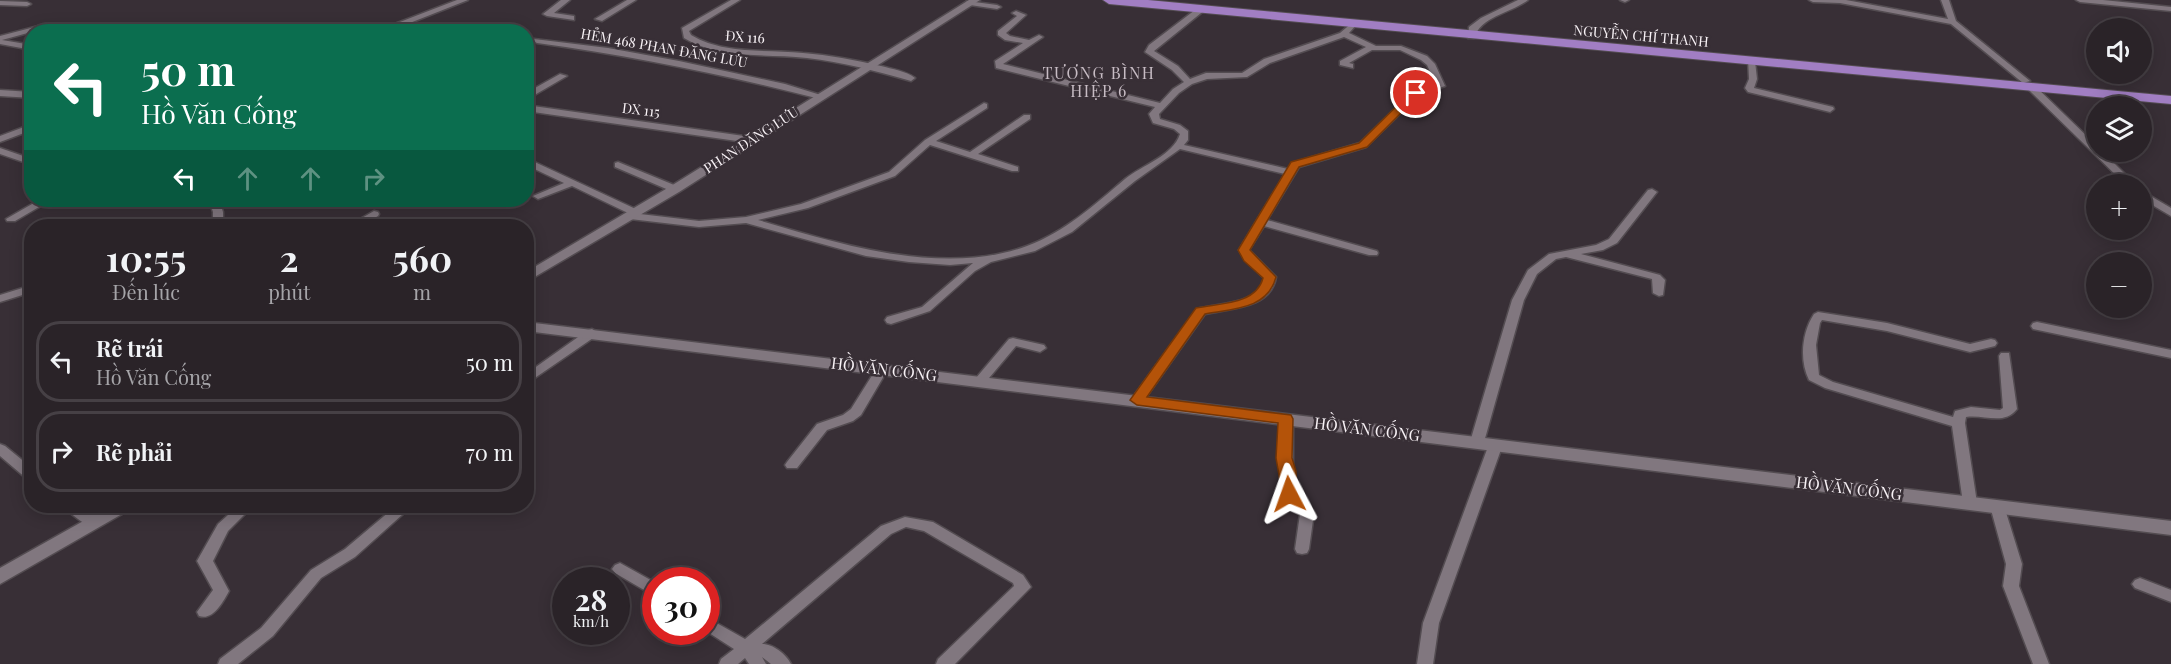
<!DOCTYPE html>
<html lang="vi">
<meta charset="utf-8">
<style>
body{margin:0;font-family:"Playfair Display",serif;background:#362f34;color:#f1f3f6;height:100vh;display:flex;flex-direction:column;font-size:22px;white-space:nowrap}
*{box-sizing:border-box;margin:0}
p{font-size:20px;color:#a5a4a8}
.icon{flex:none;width:33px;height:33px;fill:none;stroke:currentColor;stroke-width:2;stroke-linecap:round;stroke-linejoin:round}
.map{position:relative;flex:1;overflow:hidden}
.side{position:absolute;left:24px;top:219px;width:510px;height:294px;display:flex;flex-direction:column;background:#2a2328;border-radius:24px;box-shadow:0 3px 15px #0003,0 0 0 2px #464045}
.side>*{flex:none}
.top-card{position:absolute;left:24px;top:24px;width:510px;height:183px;border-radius:24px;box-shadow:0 3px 15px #0003,0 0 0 2px #464045;background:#0b6e4f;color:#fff;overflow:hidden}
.buttons{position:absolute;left:2086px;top:18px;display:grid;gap:12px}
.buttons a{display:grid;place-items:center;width:66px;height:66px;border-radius:50%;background:#2a2328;box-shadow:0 3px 15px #0003,0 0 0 2px #464045;font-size:30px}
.speed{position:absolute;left:552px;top:567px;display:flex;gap:12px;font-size:30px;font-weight:700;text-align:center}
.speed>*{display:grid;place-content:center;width:78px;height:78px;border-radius:50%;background:#2a2328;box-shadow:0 3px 15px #0003,0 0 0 2px #464045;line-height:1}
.speed small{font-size:15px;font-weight:400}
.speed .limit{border:9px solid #d22;background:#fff;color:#111}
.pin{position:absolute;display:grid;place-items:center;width:51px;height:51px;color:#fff;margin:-26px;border:3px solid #fff;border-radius:50%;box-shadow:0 2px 6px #0007}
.me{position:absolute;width:66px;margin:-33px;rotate:356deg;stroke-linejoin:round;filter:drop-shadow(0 0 4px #0008)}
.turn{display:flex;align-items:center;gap:21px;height:126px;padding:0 18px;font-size:27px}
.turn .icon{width:78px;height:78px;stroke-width:2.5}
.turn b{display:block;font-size:42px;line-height:51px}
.lanes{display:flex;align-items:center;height:57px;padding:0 18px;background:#0003;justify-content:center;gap:30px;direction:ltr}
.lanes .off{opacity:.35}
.eta{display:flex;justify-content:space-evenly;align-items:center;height:102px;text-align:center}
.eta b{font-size:36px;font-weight:700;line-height:42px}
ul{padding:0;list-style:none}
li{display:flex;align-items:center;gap:18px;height:81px;margin:0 12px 9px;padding:0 6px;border:3px solid #464045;border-radius:24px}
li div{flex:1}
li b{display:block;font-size:22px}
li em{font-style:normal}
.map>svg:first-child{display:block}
</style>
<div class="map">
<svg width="2171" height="664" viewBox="0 0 2171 664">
<rect width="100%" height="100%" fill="#382f36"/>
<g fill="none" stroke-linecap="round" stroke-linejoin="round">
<g stroke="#534c51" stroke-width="3">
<path id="minor" d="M 457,0 L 468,0 L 387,32 L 374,32 Z
M 561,0 L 570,0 L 554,13 L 574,16 L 574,20 L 547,16 L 543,14 Z
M 627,0 L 636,0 L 602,21 L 595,19 Z
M 731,0 L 740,0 L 689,31 L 691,35 C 724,55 766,49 803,53 C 829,55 855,60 881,66 C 892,69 906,71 915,78 L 911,81 C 876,71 843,62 807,58 C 765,53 721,60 684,38 L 682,28 Z
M 1518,0 L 1528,0 C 1511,13 1481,16 1474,38 L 1468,38 L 1469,27 L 1481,18 Z
M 1620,0 L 1629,0 L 1625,2 Z
M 1809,0 L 1846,0 L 1948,19 L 1941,0 L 1949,0 L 1956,21 L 2030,81 L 2023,83 L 1951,24 L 1840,3 L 1813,2 Z
M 2076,0 L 2103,0 L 2171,7 L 2171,11 L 2080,2 Z
M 0,1 L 27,2 L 31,4 L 27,6 L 0,5 Z
M 967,1 L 997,5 L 1001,7 L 997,9 L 970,5 L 966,3 Z
M 1199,7 L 1206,9 L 1154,51 L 1178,66 L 1190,79 L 1206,73 L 1242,73 L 1264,59 L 1340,33 L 1353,22 L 1357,24 L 1349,33 L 1376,46 L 1401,46 L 1427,56 L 1435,64 L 1445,86 L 1419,95 L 1366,147 L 1299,167 L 1267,220 L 1377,251 L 1378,253 L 1377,255 L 1369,255 L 1264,226 L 1249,250 L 1276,277 C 1271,309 1230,308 1205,314 L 1142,403 L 1137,404 L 1131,400 L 1197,309 C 1218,303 1260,305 1264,278 L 1245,260 L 1239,250 L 1285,174 L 1180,149 L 1135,181 L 1072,232 L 1035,251 L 991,262 L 975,271 L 930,311 L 891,324 L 887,323 L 885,320 L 887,317 L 922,307 L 973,263 L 950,265 L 909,262 L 866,256 L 746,223 L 699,227 L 630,219 L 625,216 L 628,213 L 572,186 L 538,199 L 533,196 L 564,183 L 526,165 L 526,158 L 640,211 L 640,214 L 699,221 L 746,217 L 801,204 L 889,172 L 925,140 L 984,103 L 987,104 L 987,108 L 936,141 L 970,152 L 1024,115 L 1030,115 L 1030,119 L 978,154 L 1018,167 L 1018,171 L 1012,171 L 930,145 L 895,176 L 808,208 L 758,220 C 840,244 943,277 1027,246 C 1065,232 1094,205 1125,179 C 1142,165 1173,156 1180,134 L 1174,129 L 1153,123 L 1149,114 L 1155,107 L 996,68 L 995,61 L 1023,43 L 1005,40 L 998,35 L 998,31 L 1017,16 L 1012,13 L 1016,11 L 1026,15 L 1006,33 L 1010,36 L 1029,40 L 1039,35 L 1043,37 L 1003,64 L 1160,103 L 1173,89 L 1184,82 L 1172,70 L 1145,52 L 1149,45 ZM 1344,37 L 1366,47 L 1340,61 L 1340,65 L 1353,68 L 1353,64 L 1349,63 L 1372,50 L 1400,50 L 1421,60 L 1427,65 L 1436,85 L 1413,91 L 1360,143 L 1292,163 L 1288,169 L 1184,145 L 1188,140 L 1188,131 L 1180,125 L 1160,119 L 1159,114 L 1179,93 L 1192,84 L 1207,79 L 1247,77 L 1270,63 Z
M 46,24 L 83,32 L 63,32 L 46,28 L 2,40 L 32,45 L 32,50 L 0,44 L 0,36 Z
M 534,39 L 608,48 L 679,61 L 785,84 L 824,96 L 820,99 C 726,75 633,56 537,43 L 533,41 Z
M 1748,59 L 1755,61 L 1757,79 L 1754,88 L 1833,107 L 1834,109 L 1830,112 L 1748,92 L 1745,88 L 1749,79 Z
M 560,74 L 567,76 L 526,100 L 526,93 Z
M 2031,84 L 2034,85 L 2097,146 L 2097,152 L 2103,152 L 2135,184 L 2125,184 L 2028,89 L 2028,85 Z
M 0,90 L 32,92 L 32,98 L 0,96 Z
M 526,105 L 751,137 L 756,140 L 751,143 L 526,111 Z
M 32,124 L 32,130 L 0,142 L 0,136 Z
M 0,148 L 32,159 L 32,165 L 0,154 Z
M 618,162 L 679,187 L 680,189 L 675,192 L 671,191 L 615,167 L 615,163 Z
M 1652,189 L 1657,192 L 1617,243 L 1603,250 L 1581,254 L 1660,275 L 1665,280 L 1663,295 L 1659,296 L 1653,293 L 1652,279 L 1566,257 L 1556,259 L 1537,274 L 1524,300 L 1484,442 L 1482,445 L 1472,445 L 1470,442 L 1512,300 L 1528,270 L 1549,254 L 1596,245 L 1609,239 L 1648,190 Z
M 2142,191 L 2171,208 L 2171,216 L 2142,199 Z
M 39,200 L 51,200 L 15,221 L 7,221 L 6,219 Z
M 209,200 L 219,200 L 223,212 L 223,226 L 213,226 L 213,212 Z
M 374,211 L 378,212 L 379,214 L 378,216 L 360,226 L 348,226 Z
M 442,219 L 447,222 C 442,228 433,227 426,226 Z
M 32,285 L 32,292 L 0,302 L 0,295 Z
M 1818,312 L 1887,323 L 1970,344 L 1991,339 L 1995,340 L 1997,343 L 1995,346 L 1970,352 L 1887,331 L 1822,320 L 1820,323 L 1816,345 L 1819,375 L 1833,382 L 1953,417 L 1955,411 L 1971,407 L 2000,410 L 2003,408 L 1999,356 L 2001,353 L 2009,353 L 2017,409 C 2004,426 1984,414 1966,417 L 1965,423 L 1977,503 L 1975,507 L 1965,507 L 1963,503 L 1952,426 L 1825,388 L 1809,380 C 1799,360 1802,332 1814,314 Z
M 2037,322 L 2171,350 L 2171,358 L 2033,329 L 2031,326 L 2033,323 Z
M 592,329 L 598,333 L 596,336 L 526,384 L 526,374 L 588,330 Z
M 1013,338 L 1044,345 L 1046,348 L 1040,352 L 1016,346 L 984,384 L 976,384 L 974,381 L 976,378 L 1009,339 Z
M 882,365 L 888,369 L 861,415 L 853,421 L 827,430 L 797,468 L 787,468 L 785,465 L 787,462 L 817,424 L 843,415 L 851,409 L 878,366 Z
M 1286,415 L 1293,419 L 1293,464 L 1296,500 L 1297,502 L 1309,505 L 1314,513 L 1309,549 L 1307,553 L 1302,554 L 1297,553 L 1295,549 L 1300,514 L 1286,509 L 1282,500 L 1280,478 L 1279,419 Z
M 1496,440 L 1501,441 L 1503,444 L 1439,623 L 1433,664 L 1417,664 L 1423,623 L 1489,444 L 1491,441 Z
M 0,444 L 5,446 L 32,468 L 32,481 L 27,479 L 0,456 Z
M 1997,501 L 2002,502 L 2004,506 L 2022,564 L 2019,586 L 2049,664 L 2033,664 L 2003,586 L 2006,564 L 1990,506 L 1992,502 Z
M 64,506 C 79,505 92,509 101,522 L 99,526 C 87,529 75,516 66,510 Z
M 238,506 L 253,506 L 228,531 L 213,561 L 229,591 C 223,602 213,621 199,616 L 197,612 L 213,590 L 197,561 L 218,524 Z
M 396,506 L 412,506 L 355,557 L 321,578 L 273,636 L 238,664 L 218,664 L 220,659 L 261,628 L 311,570 L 345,549 Z
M 905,517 L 933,522 L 1023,575 L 1031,587 L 955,664 L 936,664 L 938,659 L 1014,586 L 1013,583 L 924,531 L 906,527 L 891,534 L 762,644 C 773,644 786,654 791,664 L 771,664 L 762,657 L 766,664 L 749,664 L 745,658 L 738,664 L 719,664 L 721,659 L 734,649 L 706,631 L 706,617 L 745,639 L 881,526 Z
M 620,563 L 656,583 L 656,597 L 615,573 L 612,569 L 615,565 Z
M 2140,578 L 2171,590 L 2171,602 L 2135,588 L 2132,584 L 2135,580 Z"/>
</g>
<g stroke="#534c51" stroke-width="3">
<path id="tertiary" d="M 969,0 L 980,0 L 679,192 L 526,282 L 526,272 L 671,186 Z
M 526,322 L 2171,521 L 2171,535 L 526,331 Z
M 110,506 L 132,506 L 129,510 L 0,584 L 0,568 Z"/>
</g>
<g stroke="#534c51" stroke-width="2">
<path id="primary" d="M 1103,0 L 1148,0 L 2171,96 L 2171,104 L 1109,4 Z"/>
</g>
<use href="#minor" fill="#81777f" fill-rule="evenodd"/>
<use href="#tertiary" fill="#81777f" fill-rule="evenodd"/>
<use href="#primary" fill="#a17ec3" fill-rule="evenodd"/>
</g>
<path fill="#b45309" stroke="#753606" stroke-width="1.5" d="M 1412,91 L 1421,93 L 1367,147 L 1299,167 L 1250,250 L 1276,277 C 1268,309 1233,309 1205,314 L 1147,397 L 1291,415 L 1293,419 L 1292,458 L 1296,471 L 1297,494 L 1289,499 L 1283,498 L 1276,458 L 1278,423 L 1137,405 L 1130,400 L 1196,308 C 1219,303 1256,305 1263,278 L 1244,261 L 1238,250 L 1291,162 L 1359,143 Z"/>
<g text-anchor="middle" stroke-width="5" stroke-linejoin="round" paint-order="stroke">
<g font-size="14" fill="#f8f2f6" stroke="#382f36">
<text transform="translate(1641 36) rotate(5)" y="5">NGUYỄN CHÍ THANH</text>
<text transform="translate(745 37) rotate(4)" y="5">ĐX 116</text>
<text transform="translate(664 48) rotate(10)" y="5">HẺM 468 PHAN ĐĂNG LƯU</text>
<text transform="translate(641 110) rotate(7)" y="5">DX 115</text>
<text transform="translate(751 140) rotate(-33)" y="5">PHAN ĐĂNG LƯU</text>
</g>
<g font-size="16" letter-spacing="1.5" fill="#c7bcc4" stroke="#382f36">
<text x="1099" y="79">TƯƠNG BÌNH<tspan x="1099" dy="18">HIỆP 6</tspan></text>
</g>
<g font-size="16" fill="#f8f2f6" stroke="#382f36">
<text transform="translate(884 369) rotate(7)" y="6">HỒ VĂN CỐNG</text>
<text transform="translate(1367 429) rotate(7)" y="6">HỒ VĂN CỐNG</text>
<text transform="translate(1849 488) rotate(7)" y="6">HỒ VĂN CỐNG</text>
</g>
</g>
</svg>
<div class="buttons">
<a><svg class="icon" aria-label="sound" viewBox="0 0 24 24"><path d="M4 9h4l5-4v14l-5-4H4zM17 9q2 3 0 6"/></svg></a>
<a><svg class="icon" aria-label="layers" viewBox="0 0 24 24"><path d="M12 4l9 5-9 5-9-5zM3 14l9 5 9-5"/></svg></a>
<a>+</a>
<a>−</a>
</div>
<div class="speed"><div>28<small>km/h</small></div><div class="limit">30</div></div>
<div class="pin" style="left:1416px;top:93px;background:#d93025"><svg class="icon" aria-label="arrive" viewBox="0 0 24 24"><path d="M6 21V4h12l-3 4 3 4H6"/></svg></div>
<svg class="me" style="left:1289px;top:494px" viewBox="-20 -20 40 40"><path d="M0-17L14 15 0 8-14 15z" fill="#b45309" stroke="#fff" stroke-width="4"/></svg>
<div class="top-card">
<div class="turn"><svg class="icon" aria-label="left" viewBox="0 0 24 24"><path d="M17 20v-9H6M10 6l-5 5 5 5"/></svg><div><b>50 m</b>Hồ Văn Cống</div></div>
<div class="lanes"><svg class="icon" aria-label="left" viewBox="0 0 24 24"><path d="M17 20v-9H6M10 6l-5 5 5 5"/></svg><svg class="icon off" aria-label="ahead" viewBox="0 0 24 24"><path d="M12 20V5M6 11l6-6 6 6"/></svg><svg class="icon off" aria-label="ahead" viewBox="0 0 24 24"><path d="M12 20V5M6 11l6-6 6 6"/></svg><svg class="icon off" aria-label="right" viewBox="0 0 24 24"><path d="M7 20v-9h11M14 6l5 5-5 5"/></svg></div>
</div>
<section class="side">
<div class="eta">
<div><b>10:55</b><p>Đến lúc</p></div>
<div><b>2</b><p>phút</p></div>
<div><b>560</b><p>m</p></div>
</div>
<ul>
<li><svg class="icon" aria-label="left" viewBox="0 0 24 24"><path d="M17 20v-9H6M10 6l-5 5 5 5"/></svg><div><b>Rẽ trái</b><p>Hồ Văn Cống</p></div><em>50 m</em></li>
<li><svg class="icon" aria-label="right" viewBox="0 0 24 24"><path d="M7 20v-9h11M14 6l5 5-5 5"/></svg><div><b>Rẽ phải</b></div><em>70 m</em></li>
</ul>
</section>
</div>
